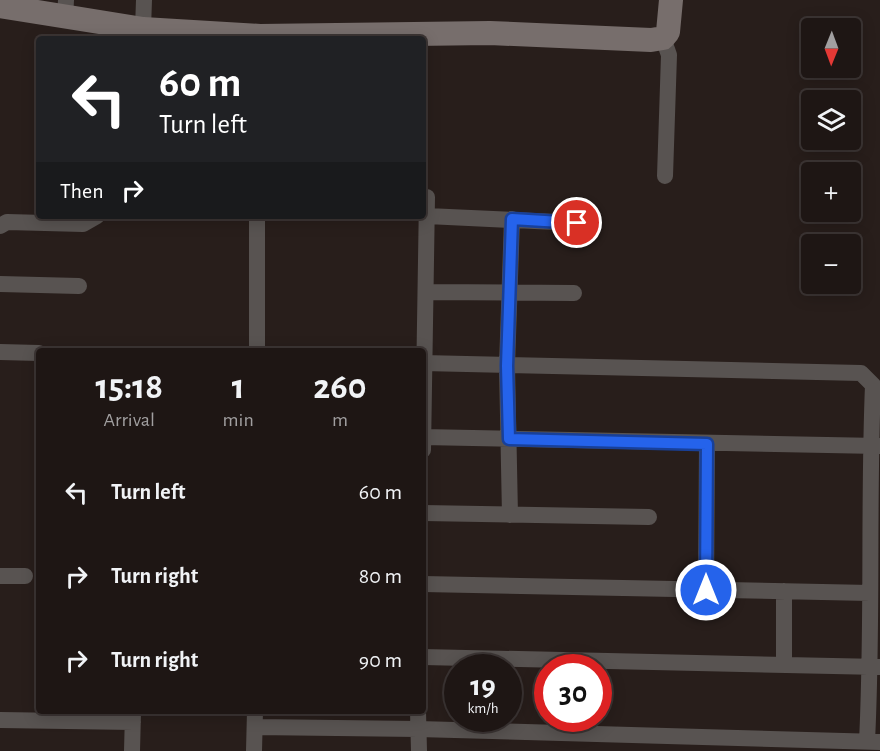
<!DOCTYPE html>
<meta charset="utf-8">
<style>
body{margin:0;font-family:"Alegreya Sans",sans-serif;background:#2b2322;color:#f1f3f6;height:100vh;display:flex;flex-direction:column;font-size:22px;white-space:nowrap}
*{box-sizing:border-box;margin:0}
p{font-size:20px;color:#a19fa0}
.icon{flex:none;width:33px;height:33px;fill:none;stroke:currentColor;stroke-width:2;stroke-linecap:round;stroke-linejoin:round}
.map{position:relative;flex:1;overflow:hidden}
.sheet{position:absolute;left:36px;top:348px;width:390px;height:366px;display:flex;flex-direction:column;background:#1e1614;border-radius:6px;box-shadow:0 3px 15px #0003,0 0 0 2px #3c3534}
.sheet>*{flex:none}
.banner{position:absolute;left:36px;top:36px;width:390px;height:183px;border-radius:6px;box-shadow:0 3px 15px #0003,0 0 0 2px #3c3534;background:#202124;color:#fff;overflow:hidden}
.needle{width:39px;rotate:181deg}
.buttons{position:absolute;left:801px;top:18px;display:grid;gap:12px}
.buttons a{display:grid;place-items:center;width:60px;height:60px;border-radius:6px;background:#1e1614;box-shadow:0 3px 15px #0003,0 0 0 2px #3c3534;font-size:30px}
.speed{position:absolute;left:444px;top:654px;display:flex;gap:12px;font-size:30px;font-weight:700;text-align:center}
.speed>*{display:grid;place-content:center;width:78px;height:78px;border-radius:50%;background:#1e1614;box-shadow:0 3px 15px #0003,0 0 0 2px #3c3534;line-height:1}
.speed small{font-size:15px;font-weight:400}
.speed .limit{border:9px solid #d22;background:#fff;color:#111}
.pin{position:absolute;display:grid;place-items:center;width:51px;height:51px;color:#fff;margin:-26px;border:3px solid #fff;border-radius:50%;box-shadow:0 2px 6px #0007}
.me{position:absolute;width:66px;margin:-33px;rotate:0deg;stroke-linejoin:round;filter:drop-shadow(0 0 4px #0008)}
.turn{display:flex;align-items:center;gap:21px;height:126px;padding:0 24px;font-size:27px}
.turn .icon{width:78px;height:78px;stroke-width:2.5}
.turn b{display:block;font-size:42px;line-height:51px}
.then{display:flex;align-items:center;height:57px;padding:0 24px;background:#0003;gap:12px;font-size:22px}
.eta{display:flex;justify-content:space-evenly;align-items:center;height:102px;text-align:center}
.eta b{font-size:36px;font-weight:700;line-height:42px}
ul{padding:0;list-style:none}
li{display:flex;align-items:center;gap:18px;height:84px;padding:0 24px}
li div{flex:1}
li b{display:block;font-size:22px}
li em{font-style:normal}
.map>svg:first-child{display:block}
</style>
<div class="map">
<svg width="880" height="751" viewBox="0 0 880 751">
<rect width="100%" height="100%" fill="#281e1b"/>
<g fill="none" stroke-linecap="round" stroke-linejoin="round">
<path stroke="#585351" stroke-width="16" d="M 65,18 L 66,0
M 143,29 L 144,0
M 663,38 L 669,55 L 665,176
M 427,216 L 577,223
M 0,226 L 7,222 L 83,224 L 97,216
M 0,284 L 79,286
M 426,292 L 574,293
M 257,351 L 257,216
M 0,352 L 39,353
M 423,363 L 861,373 L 873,385 C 868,504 873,623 867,741
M 423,437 L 879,446
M 423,450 L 427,197
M 423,513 L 649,517
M 510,515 L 507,366 L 512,219
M 0,576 L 25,576
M 423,584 L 870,593
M 706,590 L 707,444
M 423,657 L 880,667
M 784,665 L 784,591
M 418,711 L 419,751
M 0,720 L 133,722
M 255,727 L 418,729 L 880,742
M 132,751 L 133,713
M 254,751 L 255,711"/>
<path stroke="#776e6c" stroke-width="24" d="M 0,6 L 143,29 L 260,36 L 490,33 L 651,40 L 663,38 L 668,32 L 671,0"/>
</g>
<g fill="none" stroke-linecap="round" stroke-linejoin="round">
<g stroke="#184099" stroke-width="15">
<path id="route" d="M 577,223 L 512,219 L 507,366 L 509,439 L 707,444 L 706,590"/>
</g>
<use href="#route" stroke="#2563eb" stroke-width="10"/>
</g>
</svg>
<div class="buttons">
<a><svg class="needle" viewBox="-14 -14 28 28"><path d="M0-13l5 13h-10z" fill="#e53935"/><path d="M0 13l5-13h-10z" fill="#a19fa0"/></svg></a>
<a><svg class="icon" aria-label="layers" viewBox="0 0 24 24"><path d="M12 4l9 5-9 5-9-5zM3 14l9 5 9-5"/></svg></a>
<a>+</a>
<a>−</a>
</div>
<div class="speed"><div>19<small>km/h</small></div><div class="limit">30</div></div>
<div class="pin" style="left:577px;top:223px;background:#d93025"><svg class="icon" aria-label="arrive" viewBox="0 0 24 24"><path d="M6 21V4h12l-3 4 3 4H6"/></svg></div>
<svg class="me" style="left:706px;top:590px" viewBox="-20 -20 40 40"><circle r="17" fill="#2563eb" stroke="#fff" stroke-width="3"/><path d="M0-11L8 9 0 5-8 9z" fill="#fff"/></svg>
<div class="banner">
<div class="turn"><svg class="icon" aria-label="left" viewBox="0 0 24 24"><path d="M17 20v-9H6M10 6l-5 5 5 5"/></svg><div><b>60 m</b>Turn left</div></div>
<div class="then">Then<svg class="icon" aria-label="right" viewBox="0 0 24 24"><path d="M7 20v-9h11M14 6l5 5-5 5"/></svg></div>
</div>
<section class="sheet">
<div class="eta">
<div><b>15:18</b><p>Arrival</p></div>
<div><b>1</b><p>min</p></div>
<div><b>260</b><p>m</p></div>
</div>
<ul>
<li><svg class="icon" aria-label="left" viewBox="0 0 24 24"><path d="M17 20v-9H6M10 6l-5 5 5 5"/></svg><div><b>Turn left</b></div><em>60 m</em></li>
<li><svg class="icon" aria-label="right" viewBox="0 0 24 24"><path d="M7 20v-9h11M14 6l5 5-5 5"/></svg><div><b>Turn right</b></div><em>80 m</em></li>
<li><svg class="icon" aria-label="right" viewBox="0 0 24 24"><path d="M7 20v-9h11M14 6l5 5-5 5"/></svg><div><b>Turn right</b></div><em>90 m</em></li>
</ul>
</section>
</div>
